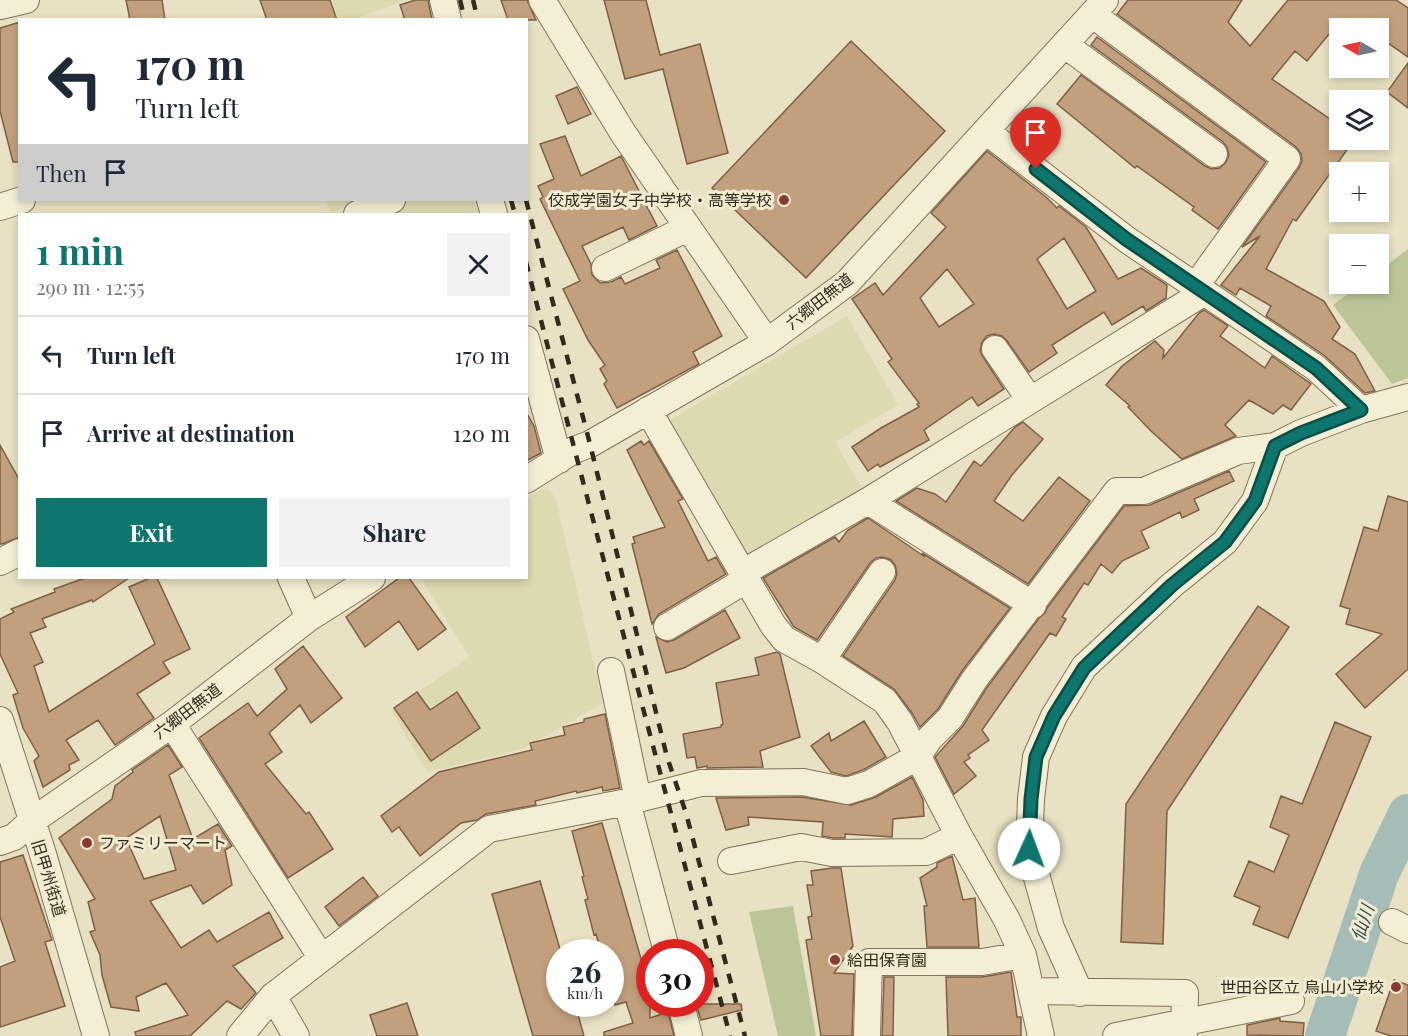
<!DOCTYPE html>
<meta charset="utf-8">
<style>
body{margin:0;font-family:"Playfair Display","Noto Sans JP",serif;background:#f2f2f3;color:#1f2937;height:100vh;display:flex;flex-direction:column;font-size:22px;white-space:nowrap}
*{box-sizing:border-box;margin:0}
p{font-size:20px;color:#747a83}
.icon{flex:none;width:33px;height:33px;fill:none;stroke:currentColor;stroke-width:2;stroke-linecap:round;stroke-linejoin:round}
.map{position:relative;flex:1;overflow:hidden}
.sheet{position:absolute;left:18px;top:213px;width:510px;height:366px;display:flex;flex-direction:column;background:#fff;border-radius:0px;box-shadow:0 3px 9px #0003}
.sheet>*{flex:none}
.guide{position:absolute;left:18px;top:18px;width:510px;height:183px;border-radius:0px;box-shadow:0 3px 9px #0003;background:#fff;color:#1f2937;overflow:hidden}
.needle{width:39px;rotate:279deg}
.tools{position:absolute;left:1329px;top:18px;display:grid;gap:12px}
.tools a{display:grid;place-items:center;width:60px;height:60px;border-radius:0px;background:#fff;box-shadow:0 3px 9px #0003;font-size:30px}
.speed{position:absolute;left:546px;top:939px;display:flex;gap:12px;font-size:30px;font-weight:700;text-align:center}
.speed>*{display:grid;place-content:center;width:78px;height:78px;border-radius:50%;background:#fff;box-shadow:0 3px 9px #0003;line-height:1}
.speed small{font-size:15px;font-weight:400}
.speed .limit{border:9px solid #d22;background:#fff;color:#111}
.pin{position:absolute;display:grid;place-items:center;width:51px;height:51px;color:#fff;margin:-62px -26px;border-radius:50% 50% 50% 0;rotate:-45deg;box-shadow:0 0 6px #0007}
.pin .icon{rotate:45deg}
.me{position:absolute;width:66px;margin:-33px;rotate:2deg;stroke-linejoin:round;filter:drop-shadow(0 0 4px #0008)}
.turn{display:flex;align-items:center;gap:21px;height:126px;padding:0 18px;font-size:27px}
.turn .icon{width:78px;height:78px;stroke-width:2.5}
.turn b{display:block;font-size:42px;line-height:51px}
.then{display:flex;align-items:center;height:57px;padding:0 18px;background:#0003;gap:12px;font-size:22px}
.round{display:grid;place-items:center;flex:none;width:63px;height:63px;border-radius:0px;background:#f2f2f3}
.head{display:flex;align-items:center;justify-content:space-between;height:102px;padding:0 18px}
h1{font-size:36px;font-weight:700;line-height:45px;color:#0f766e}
.primary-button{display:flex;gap:12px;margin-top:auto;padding:12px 18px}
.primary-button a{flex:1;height:69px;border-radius:0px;background:#0f766e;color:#fff;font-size:24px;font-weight:700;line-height:69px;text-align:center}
.primary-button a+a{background:#f2f2f3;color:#1f2937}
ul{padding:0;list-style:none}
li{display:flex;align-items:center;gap:18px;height:78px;padding:0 18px;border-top:2px solid #e0e1e3}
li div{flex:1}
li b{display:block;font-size:22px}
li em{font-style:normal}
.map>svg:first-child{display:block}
</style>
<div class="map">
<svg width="1408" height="1036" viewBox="0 0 1408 1036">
<rect width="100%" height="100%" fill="#e8e1c3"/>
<path fill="#dddab1" d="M 332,0 L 406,0 L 352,20 L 339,19 Z
M 326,200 L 363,200 L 331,213 Z
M 406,200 L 485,200 L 489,214 L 372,214 Z
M 847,316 L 898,405 L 835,442 L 866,495 L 745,566 L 663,424 Z
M 542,489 L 550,490 L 556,500 L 603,703 L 523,749 L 427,772 L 391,711 L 469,657 L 421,578 L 526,578 L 527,499 Z"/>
<path fill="#bcc598" d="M 1408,249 L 1408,378 L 1392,384 L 1333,305 L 1361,284 L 1378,284 L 1379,271 Z
M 793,906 L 816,1036 L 778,1036 L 749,912 Z"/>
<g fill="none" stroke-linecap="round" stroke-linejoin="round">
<path stroke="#a5bcb7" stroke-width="40" d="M 1325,1036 L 1379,874 L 1408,814"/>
</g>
<path fill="#c3a07d" stroke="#7d6044" stroke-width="1.5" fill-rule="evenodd" d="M 126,0 L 162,0 L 165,20 L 130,20 Z
M 260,0 L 330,0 L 337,20 L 267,20 Z
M 415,0 L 428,0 L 432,20 L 405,20 L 400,5 Z
M 501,0 L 527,0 L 536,20 L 508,20 Z
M 604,0 L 646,0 L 660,55 L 700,44 L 728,153 L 687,164 L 663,69 L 625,79 Z
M 1128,0 L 1242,0 L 1228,22 L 1250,46 L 1288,0 L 1396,0 L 1408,8 L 1408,57 L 1378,36 L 1378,28 L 1334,28 L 1307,61 L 1295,51 L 1272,79 L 1340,126 L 1340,140 L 1354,140 L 1296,221 L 1293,219 L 1266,269 L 1324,301 L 1340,327 L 1332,339 L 1355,354 L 1375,391 L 1365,393 L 1325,356 L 1266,316 L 1271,306 L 1240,288 L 1236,295 L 1221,285 L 1260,236 L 1242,247 L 1299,168 L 1302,161 L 1301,154 L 1296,147 L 1117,14 Z
M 20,22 L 20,162 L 13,162 L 0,111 L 0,28 Z
M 1097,37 L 1266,162 L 1218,229 L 1192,210 L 1194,207 L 1137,166 L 1135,168 L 1057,104 L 1081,75 L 1205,166 L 1212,169 L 1220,168 L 1226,162 L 1229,155 L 1227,147 L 1223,142 L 1091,45 Z
M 851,41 L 945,131 L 806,278 L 712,188 Z
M 1408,63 L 1408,108 L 1387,92 Z
M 577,87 L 591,114 L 568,124 L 556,96 Z
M 565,136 L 581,176 L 621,156 L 657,226 L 629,240 L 623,227 L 582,246 L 591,264 L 592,275 L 600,283 L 611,282 L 621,277 L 625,284 L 660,268 L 656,260 L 677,250 L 722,336 L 693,352 L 699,364 L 617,408 L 604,384 L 607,381 L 600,369 L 605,365 L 588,340 L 563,289 L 580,281 L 540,199 L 543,197 L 538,186 L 554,179 L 540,144 Z
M 987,151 L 1046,197 L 1057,208 L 1059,206 L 1086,227 L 1118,279 L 1141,268 L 1167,285 L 1166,298 L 1146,311 L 1143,306 L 1112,325 L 1104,312 L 1052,345 L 1057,353 L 1029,372 L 1007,341 L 1002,336 L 994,334 L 987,336 L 982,342 L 980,351 L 983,357 L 1004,389 L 978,406 L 972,397 L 924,430 L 929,440 L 880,467 L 878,464 L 868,471 L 852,447 L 881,428 L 919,407 L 917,404 L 919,403 L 888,362 L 892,359 L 852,299 L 875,283 L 883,295 L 946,227 L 931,213 ZM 1064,238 L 1096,291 L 1067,309 L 1037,259 ZM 947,269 L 974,304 L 939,327 L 920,298 Z
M 1204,310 L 1228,326 L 1220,336 L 1265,368 L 1272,356 L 1311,384 L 1291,410 L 1283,405 L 1273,414 L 1249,400 L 1225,425 L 1236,436 L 1182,459 L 1151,431 L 1128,407 L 1130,406 L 1106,385 L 1122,366 L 1155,341 L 1164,350 L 1163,358 L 1199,313 Z
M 526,412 L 534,426 L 541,453 L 526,461 Z
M 1023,422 L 1043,439 L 1012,475 L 994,501 L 1023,521 L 1059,477 L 1090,501 L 1028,584 L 896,501 L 917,488 L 935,494 L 946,502 L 974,461 L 981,466 L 1015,427 Z
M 641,441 L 644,445 L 649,441 L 683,499 L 678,501 L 708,561 L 716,557 L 726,574 L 659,614 L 652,624 L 632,544 L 635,543 L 633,537 L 665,527 L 627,450 Z
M 0,445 L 20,481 L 20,537 L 2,544 L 0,544 Z
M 1229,471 L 1234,481 L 1194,499 L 1199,510 L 1182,518 L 1180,512 L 1141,531 L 1149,548 L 1122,561 L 1112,573 L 1101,564 L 1088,585 L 1084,583 L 1062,617 L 1066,619 L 1056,636 L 1050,633 L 982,730 L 989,740 L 968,755 L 970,758 L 964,762 L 976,776 L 954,794 L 935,757 L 963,726 L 986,689 L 1039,618 L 1045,613 L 1047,608 L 1124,506 L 1150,505 Z
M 1388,496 L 1408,502 L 1408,669 L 1365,708 L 1336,674 L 1382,634 L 1346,624 L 1350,609 L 1340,606 L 1364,527 L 1378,531 Z
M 868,518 L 925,557 L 922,553 L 1010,608 L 962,671 L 938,709 L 920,727 L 912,713 L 894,689 L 843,656 L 895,580 L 897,573 L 895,565 L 891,560 L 883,557 L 876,558 L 870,563 L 817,640 L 794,627 L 763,578 L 835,537 L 839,542 L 848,530 Z
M 85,578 L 129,578 L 93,602 L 92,600 L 42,619 L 46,627 L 30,633 L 43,662 L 34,666 L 49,712 L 155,644 L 129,587 L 150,578 L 157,578 L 190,649 L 163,662 L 170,673 L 137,694 L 154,718 L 115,745 L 98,720 L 66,740 L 79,760 L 69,765 L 70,770 L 43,787 L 34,761 L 39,756 L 23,728 L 13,695 L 18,693 L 0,654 L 0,619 L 14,612 L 11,609 L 55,592 L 54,589 Z
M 399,578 L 409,578 L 446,629 L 418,650 L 399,621 L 365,647 L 346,617 Z
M 1258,606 L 1289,627 L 1167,811 L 1163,944 L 1121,942 L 1126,804 Z
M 725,610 L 740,638 L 684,668 L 666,673 L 656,637 L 667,642 L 674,640 Z
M 303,646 L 342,698 L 311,723 L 300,705 L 269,733 L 282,752 L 265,764 L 306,814 L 309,812 L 333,849 L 288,878 L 199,738 L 248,703 L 257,716 L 287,689 L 275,669 Z
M 777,652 L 780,654 L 800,737 L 760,751 L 763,767 L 707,768 L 707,766 L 697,768 L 695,757 L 687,758 L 683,734 L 721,727 L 721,725 L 723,724 L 716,683 L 759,675 L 755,658 Z
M 417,692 L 430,710 L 457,692 L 480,728 L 431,761 L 394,708 Z
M 605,714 L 620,788 L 603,791 L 602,787 L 577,793 L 576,791 L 535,801 L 536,805 L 486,814 L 477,820 L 461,823 L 420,856 L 399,827 L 392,832 L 381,816 L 439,772 L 532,750 L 530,743 L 565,735 L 563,727 L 584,722 L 584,719 Z
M 864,721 L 886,757 L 863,770 L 846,776 L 831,772 L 811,746 L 829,733 L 831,741 Z
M 1335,722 L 1371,737 L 1288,938 L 1253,924 L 1260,907 L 1234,896 L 1249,861 L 1274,872 L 1289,835 L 1270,827 L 1281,796 L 1302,804 Z
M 168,745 L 182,767 L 169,775 L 193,839 L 218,824 L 232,846 L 225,850 L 232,885 L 203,904 L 191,885 L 150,901 L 181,948 L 209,930 L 217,942 L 269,912 L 283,938 L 233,966 L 256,993 L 241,1009 L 227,1001 L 190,1036 L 136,1036 L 135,1032 L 188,1015 L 166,983 L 136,997 L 139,1011 L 111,1007 L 102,975 L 100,955 L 90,932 L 95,930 L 88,902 L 95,899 L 59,838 L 112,799 L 115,786 L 133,772 L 132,770 ZM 160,816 L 176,870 L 144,879 L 126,838 Z
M 912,777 L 923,800 L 924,816 L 893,819 L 892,837 L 845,834 L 845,838 L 833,838 L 822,836 L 823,822 L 748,817 L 749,825 L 726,830 L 716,798 L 802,797 L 851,805 L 876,797 Z
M 602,823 L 650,990 L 650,1018 L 668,1012 L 674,1036 L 604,1036 L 604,1032 L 633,1023 L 626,1002 L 615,1005 L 610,987 L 610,952 L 601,952 L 596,934 L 594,935 L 585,900 L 588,899 L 582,877 L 584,876 L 572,831 Z
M 23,855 L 52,940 L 45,942 L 65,1006 L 0,1027 L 0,967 L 15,961 L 0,917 L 0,862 Z
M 952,856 L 963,900 L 975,898 L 979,947 L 927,947 L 924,906 L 927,906 L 920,878 L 937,867 L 937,863 Z
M 832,868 L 841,868 L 853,946 L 834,973 L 854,974 L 852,1036 L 821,1036 L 806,940 L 812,939 L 808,917 L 812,916 L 807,885 L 813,885 L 811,871 Z
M 363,877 L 378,896 L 339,926 L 325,907 Z
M 540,881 L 560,949 L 560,1004 L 575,1004 L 584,1036 L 533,1036 L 492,894 Z
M 1011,972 L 1017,1017 L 1021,1017 L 1021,1036 L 948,1036 L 946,977 L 982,977 Z
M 884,977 L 894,977 L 893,1036 L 882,1036 Z
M 1394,980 L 1408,985 L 1408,1036 L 1391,1036 L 1376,1031 Z
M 407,1003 L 418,1036 L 377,1036 L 370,1015 Z
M 696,1004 L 741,1004 L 742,1010 L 701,1020 Z
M 1280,1018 L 1280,1021 L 1304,1023 L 1303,1036 L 1247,1035 L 1247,1025 Z"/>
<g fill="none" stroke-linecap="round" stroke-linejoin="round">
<g stroke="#81735c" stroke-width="28">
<path id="minor" d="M 443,0 L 448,20
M 542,0 L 623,133 L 767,342
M 0,6 L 26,0
M 1093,15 L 1287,159 L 1195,287
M 1065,45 L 1214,154
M 987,132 L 1126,239 L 1316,368 L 1361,410
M 490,200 L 494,214
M 0,207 L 22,200
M 357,214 L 392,200
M 605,268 L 688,228
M 526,339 L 559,460
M 995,349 L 1030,400
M 648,410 L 773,625 L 784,639 L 822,660 L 885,701 L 900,722 L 959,836 L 1007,920 L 1023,955 L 1041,1036
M 526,480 L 574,450 L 590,444 L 767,342 L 847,283 L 1105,0
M 868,501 L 1033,605
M 0,562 L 20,552
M 742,573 L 868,501 L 1203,293
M 291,578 L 309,618
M 667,627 L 746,580
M 822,660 L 882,572
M 611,671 L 638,799
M 0,720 L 42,851 L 96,1036
M 172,724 L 321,957
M 627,802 L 667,952
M 0,842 L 14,837 L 32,821 L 172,724 L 309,618 L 372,578
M 731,861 L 801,847 L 832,853 L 926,852 L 959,836
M 1392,922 L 1408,930
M 1031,991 L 1185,993 L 1184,1036
M 1080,993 L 1051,928 L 1029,849 L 1031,799 L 1036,757 L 1054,716 L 1084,667 L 1172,585 L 1225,542 L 1255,501 L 1275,446
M 273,996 L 296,1036
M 681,1004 L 689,1036
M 240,1036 L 273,996 L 489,829 L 627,802 L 701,783 L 803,782 L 847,791 L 869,784 L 917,757 L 930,738 L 950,718 L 974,680 L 1117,491 L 1144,491 L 1238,451 L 1275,446 L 1301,433 L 1361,410 L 1408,397
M 867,1036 L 869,962 L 982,962 L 1023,955
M 1116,1036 L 1291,1001"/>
</g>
<use href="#minor" stroke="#f4eed5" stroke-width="26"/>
<path stroke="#322a1e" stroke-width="4.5" stroke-dasharray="10 10" stroke-linecap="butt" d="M 460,0 L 465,20
M 473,0 L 478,20
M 511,200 L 515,214
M 526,200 L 590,444 L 667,757 L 686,813 L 745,1036
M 526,262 C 592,520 662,778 730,1036"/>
</g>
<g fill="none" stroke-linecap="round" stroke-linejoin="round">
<g stroke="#0a4d48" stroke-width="15">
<path id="route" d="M 1029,849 L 1031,799 L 1036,757 L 1054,716 L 1084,668 L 1172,585 L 1225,542 L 1255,501 L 1275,446 L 1301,433 L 1361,410 L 1316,368 L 1126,239 L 1036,169"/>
</g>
<use href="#route" stroke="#0f766e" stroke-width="10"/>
</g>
<g fill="#893a33" stroke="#f1ebd2" stroke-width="2">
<circle cx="784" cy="200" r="6"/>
<circle cx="87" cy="843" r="6"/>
<circle cx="835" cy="960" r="6"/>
<circle cx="1396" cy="987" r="6"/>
</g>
<g text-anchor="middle" stroke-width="6" stroke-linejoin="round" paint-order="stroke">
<g font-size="16" fill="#322a1e" stroke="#f1ebd2" text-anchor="end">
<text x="772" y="206">佼成学園女子中学校・高等学校</text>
<text x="99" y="849" text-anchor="start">ファミリーマート</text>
<text x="847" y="966" text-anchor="start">給田保育園</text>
<text x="1384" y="993">世田谷区立 烏山小学校</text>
</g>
<g font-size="16" fill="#322a1e" stroke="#f1ebd2">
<text transform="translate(819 301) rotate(-38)" y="6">六郷田無道</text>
<text transform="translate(187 711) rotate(-37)" y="6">六郷田無道</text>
<text transform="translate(49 878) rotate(73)" y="6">旧甲州街道</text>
</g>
<g font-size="18" font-style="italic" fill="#2f4f50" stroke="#f1ebd2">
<text transform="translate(1363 923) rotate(-72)" y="6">仙川</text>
</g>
</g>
</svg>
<div class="tools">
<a><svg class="needle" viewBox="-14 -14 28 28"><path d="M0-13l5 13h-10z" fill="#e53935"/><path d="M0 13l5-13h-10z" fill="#747a83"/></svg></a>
<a><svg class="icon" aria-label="layers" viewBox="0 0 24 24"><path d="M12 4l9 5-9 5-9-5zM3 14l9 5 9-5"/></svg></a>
<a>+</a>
<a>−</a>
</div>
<div class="speed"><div>26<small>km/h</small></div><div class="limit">30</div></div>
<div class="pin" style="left:1036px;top:169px;background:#d93025"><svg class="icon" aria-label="arrive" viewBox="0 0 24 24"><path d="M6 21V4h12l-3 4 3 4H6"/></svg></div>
<svg class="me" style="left:1029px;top:849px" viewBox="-20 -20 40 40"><circle r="19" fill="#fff"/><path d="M0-13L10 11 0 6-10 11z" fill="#0f766e"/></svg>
<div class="guide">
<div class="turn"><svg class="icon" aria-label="left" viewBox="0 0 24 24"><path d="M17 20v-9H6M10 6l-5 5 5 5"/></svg><div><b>170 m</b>Turn left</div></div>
<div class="then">Then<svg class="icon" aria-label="arrive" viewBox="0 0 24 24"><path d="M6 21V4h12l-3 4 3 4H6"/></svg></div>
</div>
<section class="sheet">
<div class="head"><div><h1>1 min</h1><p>290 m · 12:55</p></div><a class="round"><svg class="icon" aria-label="close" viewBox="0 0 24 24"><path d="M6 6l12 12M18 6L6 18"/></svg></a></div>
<ul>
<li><svg class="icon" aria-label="left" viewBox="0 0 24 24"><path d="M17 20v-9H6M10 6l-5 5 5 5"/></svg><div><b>Turn left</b></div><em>170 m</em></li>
<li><svg class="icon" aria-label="arrive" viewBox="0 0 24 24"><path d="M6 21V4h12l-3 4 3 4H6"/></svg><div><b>Arrive at destination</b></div><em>120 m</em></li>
</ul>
<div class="primary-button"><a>Exit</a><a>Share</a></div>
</section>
</div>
